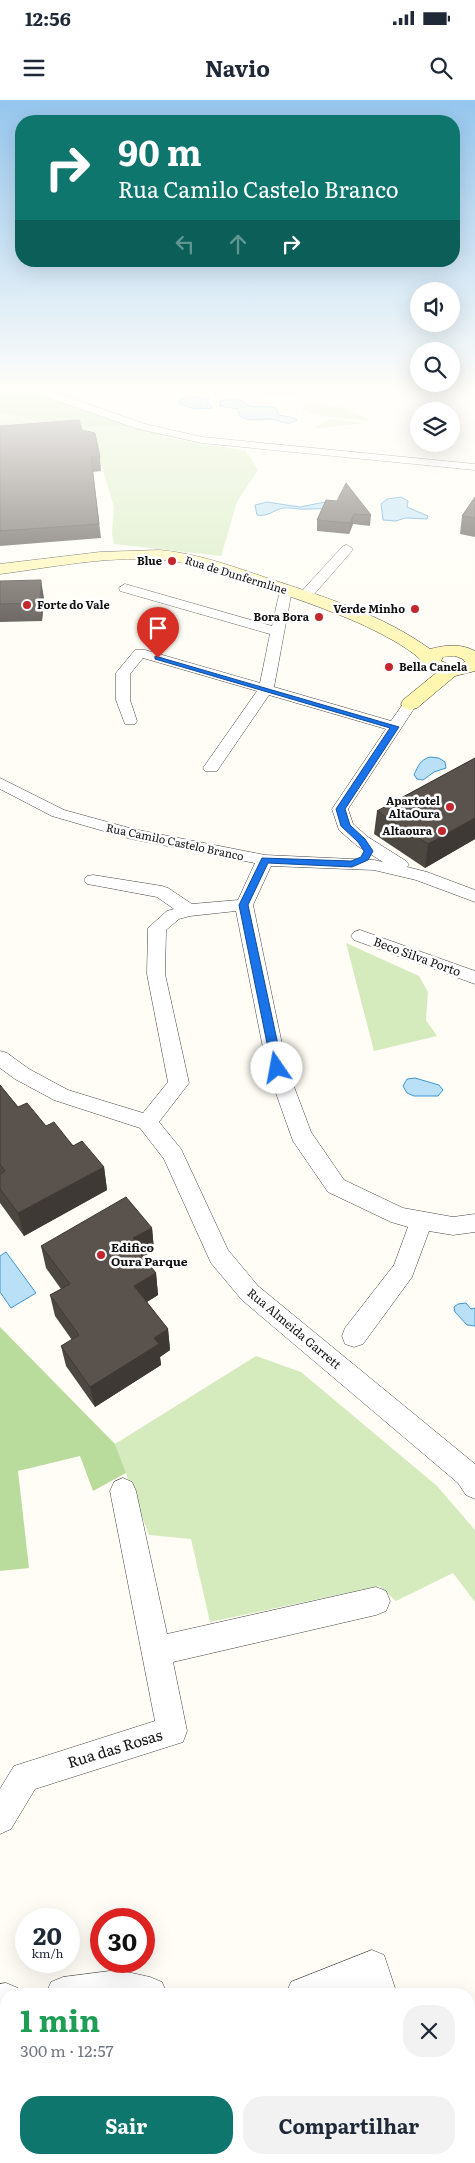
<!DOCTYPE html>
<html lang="pt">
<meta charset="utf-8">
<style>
body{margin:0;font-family:Literata,serif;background:#f2f2f3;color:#1f2937;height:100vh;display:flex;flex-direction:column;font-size:19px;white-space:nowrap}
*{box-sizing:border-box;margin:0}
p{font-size:16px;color:#747a83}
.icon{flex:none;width:28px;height:28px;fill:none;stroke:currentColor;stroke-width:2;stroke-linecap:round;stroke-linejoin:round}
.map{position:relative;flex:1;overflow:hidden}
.panel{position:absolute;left:0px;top:1888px;width:475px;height:176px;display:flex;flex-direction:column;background:#fff;border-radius:20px 20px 0 0;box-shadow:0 5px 20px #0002}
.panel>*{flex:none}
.guide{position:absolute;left:15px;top:15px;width:445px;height:152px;border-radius:20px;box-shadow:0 5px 20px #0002;background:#0f766e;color:#fff;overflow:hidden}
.tools{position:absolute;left:410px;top:182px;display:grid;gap:10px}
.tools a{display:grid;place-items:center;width:50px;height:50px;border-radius:50%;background:#fff;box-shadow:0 5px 20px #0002;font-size:25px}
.speed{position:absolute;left:15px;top:1808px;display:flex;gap:10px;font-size:25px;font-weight:700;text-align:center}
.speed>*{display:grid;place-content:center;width:65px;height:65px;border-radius:50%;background:#fff;box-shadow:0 5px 20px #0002;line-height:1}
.speed small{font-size:12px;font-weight:400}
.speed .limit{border:8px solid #d22;background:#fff;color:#111}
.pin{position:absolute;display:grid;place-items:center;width:42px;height:42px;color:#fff;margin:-51px -21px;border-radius:50% 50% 50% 0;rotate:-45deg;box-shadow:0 0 5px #0007}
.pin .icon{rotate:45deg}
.me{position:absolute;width:55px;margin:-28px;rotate:348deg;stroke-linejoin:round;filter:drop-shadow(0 0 4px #0008)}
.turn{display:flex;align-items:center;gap:18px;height:105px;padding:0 20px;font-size:22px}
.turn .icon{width:65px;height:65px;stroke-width:2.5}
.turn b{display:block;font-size:35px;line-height:42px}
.lanes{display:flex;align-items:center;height:48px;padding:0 20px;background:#0003;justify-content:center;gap:25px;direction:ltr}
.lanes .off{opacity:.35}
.round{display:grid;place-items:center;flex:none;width:52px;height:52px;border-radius:20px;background:#f2f2f3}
.headline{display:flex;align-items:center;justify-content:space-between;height:85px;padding:0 20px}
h1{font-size:30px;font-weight:700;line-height:38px;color:#1e9e55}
.cta{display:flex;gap:10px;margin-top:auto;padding:10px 20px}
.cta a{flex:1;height:58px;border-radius:20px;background:#0f766e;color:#fff;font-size:20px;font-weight:700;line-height:58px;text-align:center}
.cta a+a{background:#f2f2f3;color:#1f2937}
.status{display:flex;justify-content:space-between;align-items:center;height:35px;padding:0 25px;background:#fff;direction:ltr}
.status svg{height:14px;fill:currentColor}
header{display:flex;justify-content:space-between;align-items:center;height:65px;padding:0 20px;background:#fff;font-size:22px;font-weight:700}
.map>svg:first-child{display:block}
</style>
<div class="status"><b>12:56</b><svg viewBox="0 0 49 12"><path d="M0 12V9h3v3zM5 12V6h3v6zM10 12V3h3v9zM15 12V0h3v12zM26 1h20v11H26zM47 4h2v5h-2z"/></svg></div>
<header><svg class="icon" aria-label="menu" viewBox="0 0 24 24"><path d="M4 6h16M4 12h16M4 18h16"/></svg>Navio<svg class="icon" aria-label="search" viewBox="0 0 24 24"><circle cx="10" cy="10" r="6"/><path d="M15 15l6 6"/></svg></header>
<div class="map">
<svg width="475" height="2063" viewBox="0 0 475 2063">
<rect width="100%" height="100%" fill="#fffdf5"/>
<path fill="#d5ebbd" d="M 255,287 L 292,287 L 296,295 L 268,295 L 248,289 Z
M 315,303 L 344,308 L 344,310 L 363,316 L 370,321 L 324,316 L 302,310 L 302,307 Z
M 0,312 L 70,326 L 142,327 L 174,339 L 246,351 L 258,370 L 237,402 L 221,456 L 114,444 L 112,434 L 114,407 L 96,347 L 0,340 Z
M 332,319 L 364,323 L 313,329 L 325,321 Z
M 346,843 L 419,876 L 428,892 L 426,920 L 437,936 L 374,951 Z
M 256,1256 L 301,1272 L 437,1386 L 475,1430 L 475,1502 L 453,1473 L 396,1501 L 379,1486 L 210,1522 L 191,1439 L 149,1435 L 115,1344 Z"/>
<path fill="#b9dc9c" d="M 0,287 L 19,287 L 83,311 L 142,327 L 70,326 L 0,312 Z
M 0,1227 L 115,1344 L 126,1373 L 93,1391 L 80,1356 L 18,1371 L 29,1468 L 0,1471 Z"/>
<path fill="#b9e0f7" stroke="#3f96cf" d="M 188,296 L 209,299 L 207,302 L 213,308 L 195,309 L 180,304 L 178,301 Z
M 222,300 L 242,300 C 248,311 265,304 276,308 L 279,315 L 295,318 L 297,320 C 287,327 281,320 270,319 C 259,319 248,323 239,315 L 238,309 L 220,306 L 220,301 Z
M 401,397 L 408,401 L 407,407 L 428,416 L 427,419 L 405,418 L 396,421 L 383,420 L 381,404 L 387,399 Z
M 330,401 L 338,409 C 327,408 318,409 307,409 C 299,410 291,407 283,408 C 273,410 269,417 257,415 L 255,405 L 267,402 L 300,407 Z
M 430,657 L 439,658 L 445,662 L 446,668 L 434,672 L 423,680 L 417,679 L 414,675 C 418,666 420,660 430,657 Z
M 415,978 L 439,985 L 443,990 L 438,996 L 414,996 L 407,993 L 403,986 L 407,979 Z
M 6,1152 L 36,1193 L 11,1208 L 0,1192 L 0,1156 Z
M 466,1203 L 471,1209 L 475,1208 L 475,1226 L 467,1225 L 455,1212 L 454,1207 L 458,1204 Z"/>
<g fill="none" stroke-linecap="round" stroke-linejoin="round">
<g stroke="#444" stroke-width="1">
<path id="street" d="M 27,287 L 39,287 L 145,324 L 202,337 L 475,364 L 475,370 L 202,343 L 138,329 L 38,294 Z
M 347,445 L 353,449 L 351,452 L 310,499 L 300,499 L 299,496 L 300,493 L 343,446 Z
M 125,484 L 272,526 L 280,490 L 281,487 L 291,487 L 292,490 L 274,587 L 391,621 L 405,601 L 415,601 L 417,604 L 348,709 L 353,724 L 368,737 L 406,761 L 409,765 L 407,767 L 427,772 L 475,790 L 475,802 L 416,780 L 374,770 L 271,766 L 253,805 L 287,968 L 311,1032 L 344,1080 L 403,1108 L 453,1117 L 475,1114 L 475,1132 L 453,1135 L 429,1131 L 412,1177 L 363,1244 L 354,1247 L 345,1244 L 342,1236 L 345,1228 L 394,1165 L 408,1127 L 391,1122 L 328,1092 L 293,1041 L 267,968 L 236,811 L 190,816 L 179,819 L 166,830 L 165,874 L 189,983 L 159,1022 L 181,1049 L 228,1150 L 258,1186 L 475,1364 L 475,1399 L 466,1395 L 458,1383 L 242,1200 L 211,1163 L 164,1059 L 140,1028 L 54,1000 L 15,979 L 0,968 L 0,951 L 7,953 L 29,969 L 68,990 L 143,1013 L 168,982 L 147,874 L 148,828 L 167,811 L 174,809 L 157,797 L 93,785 L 87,784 L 84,780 L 87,776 L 93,775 L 162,786 L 168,788 L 192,804 L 238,800 L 255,763 L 131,739 L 52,716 L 0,689 L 0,678 L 64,710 L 133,729 L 265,755 L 374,760 L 383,762 L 356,745 L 339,730 L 332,709 L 386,629 L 269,595 L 217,671 L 205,671 L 203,668 L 257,591 L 143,558 L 130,574 L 130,600 L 137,621 L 135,624 L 125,624 L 116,600 L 116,573 L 135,550 L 145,550 L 260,583 L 270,534 L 120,491 L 119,488 Z
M 360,830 L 475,871 L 475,884 L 354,840 L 351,836 L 354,832 Z
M 123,1378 L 132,1382 L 136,1391 L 167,1534 L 376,1487 L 386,1491 L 390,1501 L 386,1511 L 376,1515 L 173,1562 L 187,1631 L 183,1642 L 35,1689 L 11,1729 L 0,1734 L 0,1689 L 14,1666 L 155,1621 L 110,1391 L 114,1382 Z
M 372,1850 L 384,1855 L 397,1894 L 363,1894 L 361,1888 L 347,1894 L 286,1894 L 291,1882 Z
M 118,1870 L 150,1877 L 162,1882 L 167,1894 L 46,1894 L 51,1882 L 63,1877 Z
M 6,1883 L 18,1888 L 21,1894 L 6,1894 L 6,1917 L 0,1918 L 0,1884 Z"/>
</g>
<g stroke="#333" stroke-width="1">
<path id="secondary" d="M 159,450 C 197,453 234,467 270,479 C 325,497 383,515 430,549 C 446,545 460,543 475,551 L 475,571 L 455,576 L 417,608 L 410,610 L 403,608 L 401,604 L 403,600 L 436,573 C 426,568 423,561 414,554 C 398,542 380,533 361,524 C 325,508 288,496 251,483 C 225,475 198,464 170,461 C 114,454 55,467 0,474 L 0,464 L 100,452 ZM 455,556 L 463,559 L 465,562 L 453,566 L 441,561 L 443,557 Z"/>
</g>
<use href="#street" fill="#fff" fill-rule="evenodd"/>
<use href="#secondary" fill="#fff6b0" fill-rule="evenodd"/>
</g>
<path fill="#4d4742" d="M 0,326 L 82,330 L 100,357 L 101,371 L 93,372 L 101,438 L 0,446 Z
M 475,397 L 475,437 L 460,434 L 462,416 Z
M 326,400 L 371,415 L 370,426 L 353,424 L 349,434 L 317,431 L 317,420 Z
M 0,481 L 44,498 L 42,521 L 0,522 Z
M 475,658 L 475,739 L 425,768 L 374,734 L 377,711 Z
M 0,985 L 18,1007 L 46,1026 L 104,1067 L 107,1090 L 24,1136 L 0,1103 Z
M 152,1128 L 154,1150 L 143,1157 L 156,1173 L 158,1195 L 147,1202 L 168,1229 L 170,1250 L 160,1257 L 161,1265 L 95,1307 L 66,1266 L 61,1246 L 72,1240 L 55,1216 L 50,1195 L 61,1189 L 46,1168 L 41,1146 Z"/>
<path fill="#3f3936" d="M 354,414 L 353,424 L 349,434 L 350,423 Z
M 41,480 L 44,498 L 42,521 L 40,503 Z
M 475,718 L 475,739 L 425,768 L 428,744 Z
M 104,1067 L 107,1090 L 24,1136 L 18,1113 Z
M 152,1128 L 154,1150 L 142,1157 L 140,1172 L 133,1138 Z
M 156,1173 L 158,1195 L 137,1208 L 134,1186 Z
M 168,1229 L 170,1250 L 160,1257 L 161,1265 L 95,1307 L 90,1287 L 154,1238 Z"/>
<path fill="#5a524d" stroke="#3f3936" d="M 79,320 L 82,330 L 95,333 L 100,357 L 91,357 L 99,424 L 0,431 L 0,326 Z
M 346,383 L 371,415 L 354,414 L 350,423 L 317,420 L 326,400 L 337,401 Z
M 475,397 L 475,418 L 462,416 Z
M 41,480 L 40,503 L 0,504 L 0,481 Z
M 475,658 L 475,718 L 428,744 L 377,711 Z
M 0,985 L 18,1007 L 27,1003 L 46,1026 L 54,1022 L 73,1046 L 82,1041 L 104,1067 L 18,1113 L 0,1089 L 0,1074 L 5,1071 L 0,1064 Z
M 126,1097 L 152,1128 L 133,1138 L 141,1148 L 137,1150 L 156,1173 L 134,1186 L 168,1229 L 154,1238 L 159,1244 L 90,1287 L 61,1246 L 79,1235 L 50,1195 L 70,1184 L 41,1146 Z"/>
<linearGradient id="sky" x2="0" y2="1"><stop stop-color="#95c6ee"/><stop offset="0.5" stop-color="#fffefa"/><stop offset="1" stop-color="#fffefa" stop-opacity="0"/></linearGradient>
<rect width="475" height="576" fill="url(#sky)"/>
<path fill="#1a73e8" stroke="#114b97" d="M 155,556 L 399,627 L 345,709 L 350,725 L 365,739 L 373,751 L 368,760 L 352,767 L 268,763 L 248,805 L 283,968 L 277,972 L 272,968 L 239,805 L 262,758 L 351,761 L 361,757 L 364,751 L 358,742 L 341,726 L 336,709 L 390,628 L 155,559 Z"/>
<g fill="#c4262e" stroke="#fff" stroke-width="2">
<circle cx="172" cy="461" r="5"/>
<circle cx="27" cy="505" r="5"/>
<circle cx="415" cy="509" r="5"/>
<circle cx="319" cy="517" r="5"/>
<circle cx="389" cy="567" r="5"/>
<circle cx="450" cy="707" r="5"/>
<circle cx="442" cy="731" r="5"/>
<circle cx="101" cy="1155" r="5"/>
</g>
<g text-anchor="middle" stroke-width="5" stroke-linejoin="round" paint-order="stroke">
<g font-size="11" font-weight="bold" fill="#111" stroke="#fff" text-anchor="end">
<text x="162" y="465">Blue</text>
<text x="37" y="509" text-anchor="start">Forte do Vale</text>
<text x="405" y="513">Verde Minho</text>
<text x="309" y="521">Bora Bora</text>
<text x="399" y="571" text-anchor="start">Bella Canela</text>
<text x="440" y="705">Apartotel<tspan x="440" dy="13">AltaOura</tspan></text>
<text x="432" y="735">Altaoura</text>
</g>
<g font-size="11" fill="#111" stroke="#fff">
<text transform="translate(236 475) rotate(17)" y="4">Rua de Dunfermline</text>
<text transform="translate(175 742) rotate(12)" y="4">Rua Camilo Castelo Branco</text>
</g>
<g font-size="12" fill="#111" stroke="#fff">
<text transform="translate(417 857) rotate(20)" y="4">Beco Silva Porto</text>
<text transform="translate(294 1229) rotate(40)" y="4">Rua Almeida Garrett</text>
</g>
<g font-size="12" font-weight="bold" fill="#111" stroke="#fff" text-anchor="start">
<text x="111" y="1152">Edifico<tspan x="111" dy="14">Oura Parque</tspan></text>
</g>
<g font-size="15" fill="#111" stroke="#fff">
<text transform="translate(115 1649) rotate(-17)" y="5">Rua das Rosas</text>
</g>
</g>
</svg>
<div class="tools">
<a><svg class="icon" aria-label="sound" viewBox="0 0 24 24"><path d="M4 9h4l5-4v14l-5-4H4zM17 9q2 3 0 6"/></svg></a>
<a><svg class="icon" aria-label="search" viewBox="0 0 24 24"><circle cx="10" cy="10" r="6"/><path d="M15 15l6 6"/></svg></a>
<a><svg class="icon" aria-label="layers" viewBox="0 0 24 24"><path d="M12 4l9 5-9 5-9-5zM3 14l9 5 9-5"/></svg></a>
</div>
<div class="speed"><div>20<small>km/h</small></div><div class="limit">30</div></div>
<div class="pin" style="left:158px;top:558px;background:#d93025"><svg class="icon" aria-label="arrive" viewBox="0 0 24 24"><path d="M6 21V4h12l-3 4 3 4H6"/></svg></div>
<svg class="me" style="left:277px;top:968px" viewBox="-20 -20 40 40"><circle r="19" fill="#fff"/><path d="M0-13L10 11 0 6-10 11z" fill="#1a73e8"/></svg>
<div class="guide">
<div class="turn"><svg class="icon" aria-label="right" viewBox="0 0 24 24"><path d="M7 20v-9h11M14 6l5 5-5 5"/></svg><div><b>90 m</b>Rua Camilo Castelo Branco</div></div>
<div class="lanes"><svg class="icon off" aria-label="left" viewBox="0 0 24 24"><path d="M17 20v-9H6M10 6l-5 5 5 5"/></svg><svg class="icon off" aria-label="ahead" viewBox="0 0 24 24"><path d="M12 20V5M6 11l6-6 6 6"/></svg><svg class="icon" aria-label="right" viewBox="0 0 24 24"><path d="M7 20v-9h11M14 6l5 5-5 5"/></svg></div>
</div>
<section class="panel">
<div class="headline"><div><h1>1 min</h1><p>300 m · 12:57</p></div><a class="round"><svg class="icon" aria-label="close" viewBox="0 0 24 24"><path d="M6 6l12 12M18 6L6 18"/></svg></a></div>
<div class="cta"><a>Sair</a><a>Compartilhar</a></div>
</section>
</div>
